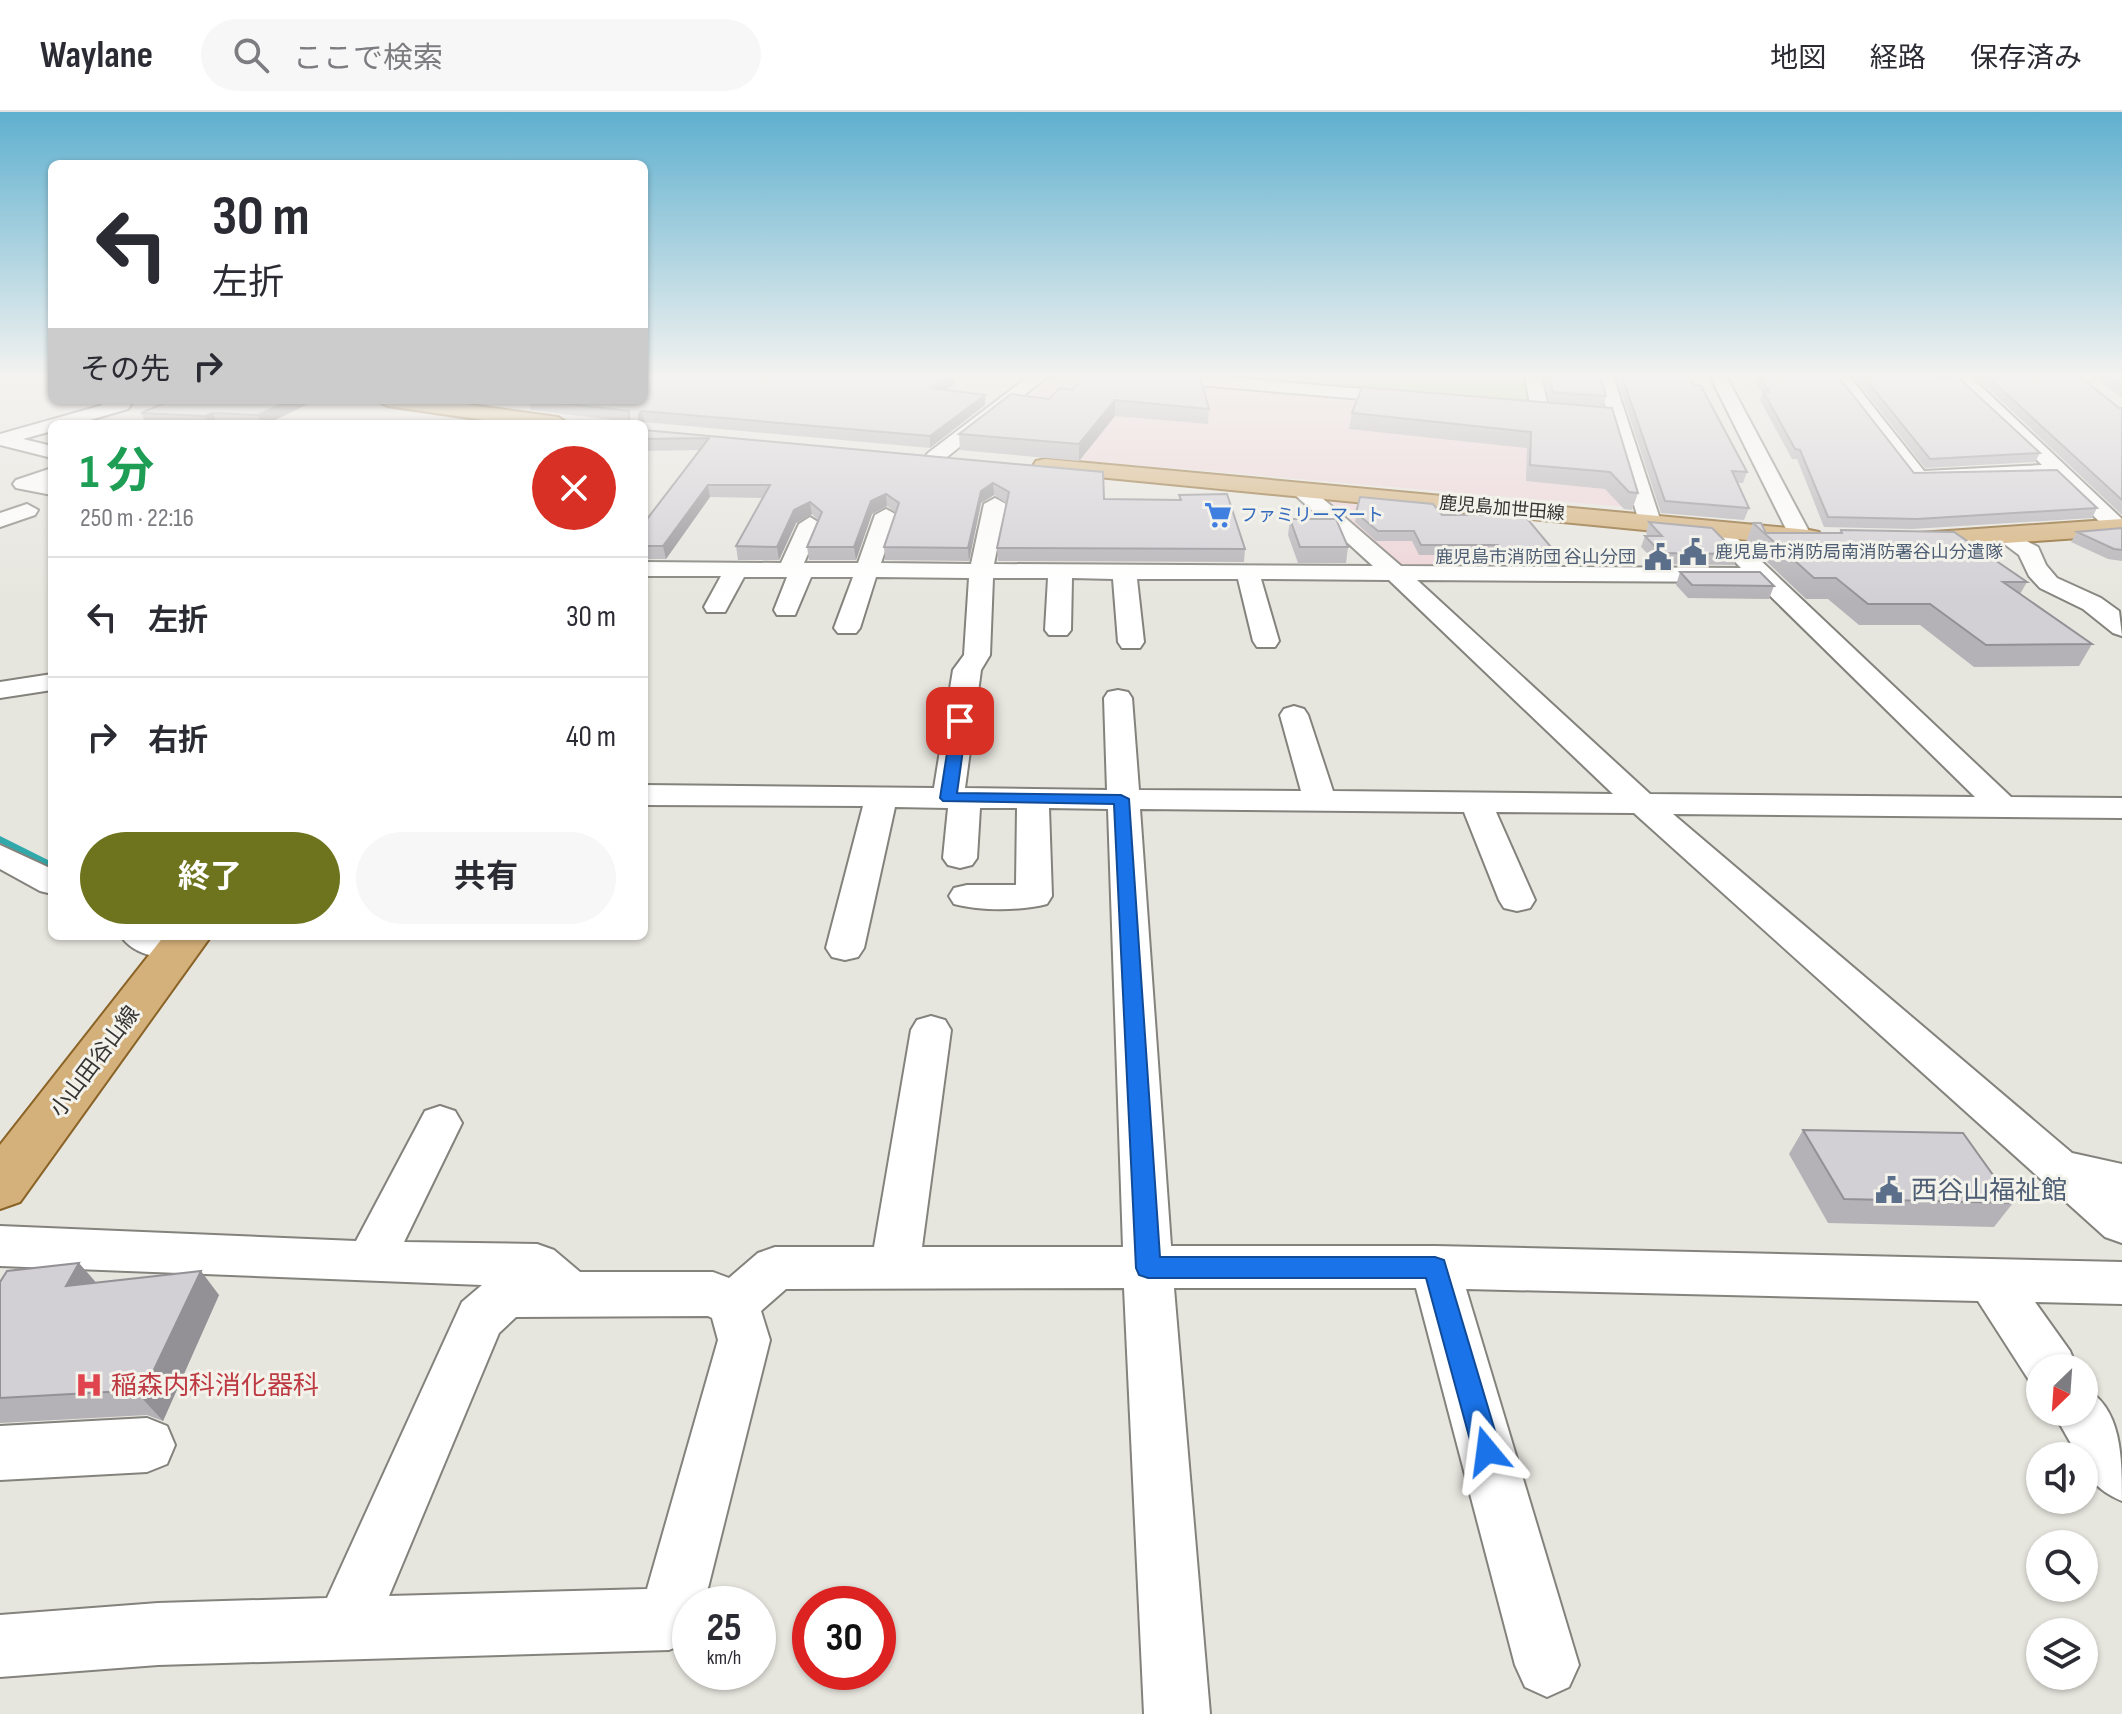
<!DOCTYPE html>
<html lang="ja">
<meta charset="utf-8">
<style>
body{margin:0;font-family:"Sofia Sans Condensed","Noto Sans JP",sans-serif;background:#f7f7f7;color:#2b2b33;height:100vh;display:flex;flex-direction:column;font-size:30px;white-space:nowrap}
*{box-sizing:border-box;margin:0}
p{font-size:26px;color:#7c7c81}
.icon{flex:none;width:44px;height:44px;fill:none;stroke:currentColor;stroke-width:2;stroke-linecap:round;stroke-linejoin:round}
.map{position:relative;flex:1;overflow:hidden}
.panel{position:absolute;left:48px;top:308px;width:600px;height:520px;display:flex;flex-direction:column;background:#fff;border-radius:12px;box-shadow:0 2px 6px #0004}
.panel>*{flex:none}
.top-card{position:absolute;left:48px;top:48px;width:600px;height:244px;border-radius:12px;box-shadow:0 2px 6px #0004;background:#fff;color:#2b2b33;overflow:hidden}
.needle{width:52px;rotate:205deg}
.controls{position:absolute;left:2026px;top:1242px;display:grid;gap:16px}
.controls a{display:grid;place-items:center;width:72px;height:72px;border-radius:50%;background:#fff;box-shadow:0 2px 6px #0004;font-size:40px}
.speed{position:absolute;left:672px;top:1474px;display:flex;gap:16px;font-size:40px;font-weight:700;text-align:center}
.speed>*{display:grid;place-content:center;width:104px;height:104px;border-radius:50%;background:#fff;box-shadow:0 2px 6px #0004;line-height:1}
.speed small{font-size:20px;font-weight:400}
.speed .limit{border:12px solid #d22;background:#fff;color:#111}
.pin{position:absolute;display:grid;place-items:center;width:68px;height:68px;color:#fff;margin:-34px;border-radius:16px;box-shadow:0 4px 12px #0006}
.me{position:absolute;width:88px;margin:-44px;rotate:344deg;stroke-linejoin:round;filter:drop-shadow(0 0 6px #0008)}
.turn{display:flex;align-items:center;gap:28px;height:168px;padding:0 32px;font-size:36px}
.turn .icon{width:104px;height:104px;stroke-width:2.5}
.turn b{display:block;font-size:56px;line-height:68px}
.then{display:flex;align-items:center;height:76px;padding:0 32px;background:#0003;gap:16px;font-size:30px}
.round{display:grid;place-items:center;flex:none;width:84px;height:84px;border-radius:42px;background:#f7f7f7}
.head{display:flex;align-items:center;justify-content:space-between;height:136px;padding:0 32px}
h1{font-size:48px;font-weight:700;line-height:60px;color:#1e9e55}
.primary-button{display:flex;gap:16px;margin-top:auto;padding:16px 32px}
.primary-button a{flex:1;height:92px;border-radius:48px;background:#6e741d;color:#fff;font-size:32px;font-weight:700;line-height:92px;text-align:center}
.primary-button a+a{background:#f7f7f7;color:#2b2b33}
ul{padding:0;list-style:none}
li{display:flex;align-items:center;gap:24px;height:120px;padding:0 32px;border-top:2px solid #e1e1e2}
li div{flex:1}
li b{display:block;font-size:30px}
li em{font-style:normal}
header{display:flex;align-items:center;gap:48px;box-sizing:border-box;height:112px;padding:0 40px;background:#fff;border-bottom:2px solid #e1e1e2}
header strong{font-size:38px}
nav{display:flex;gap:44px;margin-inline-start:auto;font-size:28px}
.search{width:560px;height:72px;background:#f7f7f7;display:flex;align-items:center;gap:20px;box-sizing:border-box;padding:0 28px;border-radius:44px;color:#7c7c81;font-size:30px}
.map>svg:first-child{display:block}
</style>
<header>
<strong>Waylane</strong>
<div class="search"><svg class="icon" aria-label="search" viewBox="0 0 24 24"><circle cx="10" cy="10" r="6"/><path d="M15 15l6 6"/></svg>ここで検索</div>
<nav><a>地図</a><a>経路</a><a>保存済み</a></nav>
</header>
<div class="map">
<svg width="2122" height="1602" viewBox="0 0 2122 1602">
<rect width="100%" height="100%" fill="#e6e5de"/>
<path fill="#eed3d7" d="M 1060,264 L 1121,264 L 1602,306 L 1638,396 L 998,341 L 979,329 Z
M 1325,387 L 1412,395 L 1466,460 L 1409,460 Z"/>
<path fill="#bdd69c" d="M 1180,264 L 1527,264 L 1532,293 Z"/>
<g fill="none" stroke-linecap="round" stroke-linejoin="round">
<path fill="#31a9aa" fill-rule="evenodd" d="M 0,724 L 52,750 L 52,757 L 0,731 Z"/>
<g stroke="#83827c" stroke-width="4">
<path id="minor" d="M 1029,264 L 1048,264 L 942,349 L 928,349 L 925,345 L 928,341 Z
M 1142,264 L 1213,264 L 1409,281 L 1418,286 L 1409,291 L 1150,269 Z
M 1525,264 L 1541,264 L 1549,298 L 1546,302 L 1540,303 L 1531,298 Z
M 1597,264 L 1613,264 L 1661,410 L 1658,415 L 1650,417 L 1639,410 Z
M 1710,264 L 1726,264 L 1812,425 L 1809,430 L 1793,430 L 1790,425 Z
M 1832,264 L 1849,264 L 1924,359 L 2042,353 L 1952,264 L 1970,264 L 2122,407 L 2122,422 L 2111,421 L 2053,364 L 1912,369 Z
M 96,288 L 124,288 L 131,293 L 128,297 L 76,312 L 52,312 L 52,319 L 23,327 L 52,334 L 52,346 L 0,333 L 0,322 L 103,293 Z
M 451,288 L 475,288 L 450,301 L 438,301 L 435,297 Z
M 52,356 L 52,369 L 48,370 L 52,371 L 52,383 L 16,376 L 13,372 L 16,368 Z
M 1300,371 L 1307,373 L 1401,454 L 1741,456 L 1703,417 L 1706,412 L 1722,412 L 2011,685 L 2122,686 L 2122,706 L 1673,702 L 2072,1041 L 2122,1052 L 2122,1131 L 2105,1125 L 1634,701 L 1496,700 L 1535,788 L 1530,796 L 1517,799 L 1504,796 L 1499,788 L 1464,700 L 1140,697 L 1171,1134 L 1435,1134 L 2122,1150 L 2122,1192 L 2035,1190 L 2070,1239 L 2077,1256 L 2040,1256 L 2040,1276 L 2032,1273 L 1978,1189 L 1466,1177 L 1579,1553 L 1569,1575 L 1547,1585 L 1525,1575 L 1515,1553 L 1416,1176 L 1174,1176 L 1210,1602 L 1144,1602 L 1124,1176 L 786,1177 L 761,1199 L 770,1228 L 704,1492 L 690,1492 L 690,1529 L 669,1538 L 158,1553 L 0,1565 L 0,1503 L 158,1491 L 327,1486 L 462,1190 L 482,1173 L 0,1154 L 0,1114 L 356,1129 L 425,999 L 440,994 L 455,999 L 462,1011 L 404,1130 L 537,1132 L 554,1138 L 580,1160 L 713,1160 L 729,1166 L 758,1141 L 775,1135 L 874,1135 L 911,918 L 917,908 L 931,904 L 945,908 L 951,918 L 922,1135 L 1123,1135 L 1108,697 L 1049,696 L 1052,784 L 1047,792 C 1020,799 981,799 954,792 L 949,784 L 954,776 L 967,773 L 1016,773 L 1017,696 L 980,696 L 977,746 L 972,753 L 960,756 L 948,753 L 943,746 L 948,696 L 895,695 L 864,836 L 858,845 L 845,848 L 832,845 L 826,836 L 863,694 L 644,693 L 644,673 L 934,676 L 953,558 L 964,543 L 969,466 L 876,465 L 860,516 L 856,521 L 838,521 L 834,516 L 853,465 L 811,465 L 795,503 L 777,503 L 774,498 L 787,465 L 744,465 L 725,500 L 707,500 L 704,495 L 721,464 L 644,464 L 644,450 L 781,451 L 799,412 L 810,405 L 821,412 L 804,451 L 858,451 L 875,403 L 886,397 L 897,403 L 881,451 L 971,452 L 984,392 L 995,386 L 1006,392 L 994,452 L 1373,454 L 1293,381 L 1290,377 ZM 993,466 L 1048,466 L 1045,518 L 1049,523 L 1067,523 L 1071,518 L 1072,466 L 1113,467 L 1118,530 L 1122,536 L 1140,536 L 1144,530 L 1137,467 L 1238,467 L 1253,529 L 1257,535 L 1275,535 L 1279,529 L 1261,467 L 1389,468 L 1613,682 L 1333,679 L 1308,603 L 1304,597 L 1294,594 L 1284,597 L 1280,603 L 1301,679 L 1139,678 L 1132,586 L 1128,580 L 1118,578 L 1108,580 L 1104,586 L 1107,678 L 965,676 L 981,558 L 990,543 ZM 1417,468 L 1756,470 L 1975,685 L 1650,682 ZM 708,1204 L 712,1206 L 718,1228 L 647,1477 L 389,1484 L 499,1221 L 516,1205 Z
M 27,392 L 38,398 L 35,403 L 0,415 L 0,401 Z
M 2006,418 L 2038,435 L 2046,453 L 2057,466 L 2101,486 L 2119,499 L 2122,524 L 2113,521 L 2083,497 L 2040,476 L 2029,464 L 2019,443 L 1995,425 Z
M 52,562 L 52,578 L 0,586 L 0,570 Z
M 0,733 L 52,757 L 52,782 L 40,779 L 0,757 Z
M 121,824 L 188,824 L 193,825 L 199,834 L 193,843 C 170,849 135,846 121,824 Z
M 2084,1276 C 2122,1295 2122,1346 2122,1389 C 2103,1381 2084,1367 2084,1344 L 2078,1344 L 2053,1300 L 2084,1300 Z
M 147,1306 L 167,1314 L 175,1333 L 167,1352 L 147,1360 L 0,1368 L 0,1314 Z"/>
</g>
<g stroke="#8a6327" stroke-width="4">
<path id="major" d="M 376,288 L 433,288 L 558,305 L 569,312 L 511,312 L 387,294 Z
M 1045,347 L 1809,418 L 1819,420 L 1823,426 L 1819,432 L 1809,434 L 1036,359 L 1033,354 L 1036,349 Z
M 2122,407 L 2122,423 L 1905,438 L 1895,436 L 1891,430 L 1895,424 L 1905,422 Z
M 164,824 L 211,824 L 20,1090 L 0,1097 L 0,1033 Z"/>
</g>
<use href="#minor" fill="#fff" fill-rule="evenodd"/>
<use href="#major" fill="#d4b07a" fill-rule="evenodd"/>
</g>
<path fill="#b5b2b7" d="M 644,264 L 954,264 L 955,272 L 945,278 L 985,293 L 930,336 L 644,310 L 642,312 L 629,312 L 629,310 L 531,298 L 529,291 L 503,288 L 644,288 Z
M 1544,264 L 1600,264 L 1606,284 L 1603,295 L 1550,290 Z
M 1616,264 L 1689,264 L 1747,360 L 1743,371 L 1738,371 L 1749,396 L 1744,408 L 1661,401 Z
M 1753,264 L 1838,264 L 1914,361 L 2097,396 L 2092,406 L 1912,417 L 1824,415 L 1797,347 L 1792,347 L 1760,288 L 1762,281 Z
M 1853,264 L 1931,264 L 2040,341 L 2035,350 L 1925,356 Z
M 1975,264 L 2079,264 L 2119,296 L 2122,296 L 2122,403 Z
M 2093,264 L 2122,264 L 2122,286 Z
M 1060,276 L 1209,297 L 1208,312 L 1115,304 L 1079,349 L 960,338 L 959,322 L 1049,287 Z
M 316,288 L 267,312 L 146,312 L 141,301 Z
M 1612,296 L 1638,381 L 1632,398 L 1624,397 L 1605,377 L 1526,369 L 1527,336 L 1349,317 L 1352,301 Z
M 644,318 L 1103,360 L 1104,387 L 1179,388 L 1179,383 L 1245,437 L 1244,450 L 998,449 L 997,436 L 1006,391 L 994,383 L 981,391 L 969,449 L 885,448 L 884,435 L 896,401 L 887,394 L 872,402 L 856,448 L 809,448 L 807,435 L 819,409 L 812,402 L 796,411 L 779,448 L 738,448 L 736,434 L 763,386 L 710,385 L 666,447 L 644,447 L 644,411 L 700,338 L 644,339 Z
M 1360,385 L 1442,403 L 1556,441 L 1554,451 L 1501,451 L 1495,443 L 1419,443 L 1412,429 L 1376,429 L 1355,410 Z
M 1290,407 L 1348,435 L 1346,451 L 1298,451 L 1288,423 Z
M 1649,410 L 1738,442 L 1734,453 L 1658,452 L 1641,435 L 1645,424 L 1648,424 L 1646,421 Z
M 1753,411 L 1766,421 L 1839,421 L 1841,418 L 2027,470 L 2020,482 L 2092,532 L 2079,554 L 1974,555 L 1920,513 L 1859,513 L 1828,487 L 1806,487 L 1746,430 Z
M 2122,416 L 2122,449 L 2108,447 L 2071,430 L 2077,420 Z
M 1680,460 L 1774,474 L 1769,487 L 1688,486 L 1676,473 Z
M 1803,1018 L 2013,1091 L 1994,1115 L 1828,1111 L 1789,1042 Z
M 0,1170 L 96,1171 L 219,1183 L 163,1309 L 147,1303 L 0,1311 Z"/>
<path fill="#939195" d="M 949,264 L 954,264 L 955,272 L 931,286 L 931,276 Z
M 985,283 L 985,293 L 930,336 L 930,324 Z
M 290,288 L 316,288 L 267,312 L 262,312 L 258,303 Z
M 1115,288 L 1115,304 L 1079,349 L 1079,332 Z
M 642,299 L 644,310 L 642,312 L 639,312 L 639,302 Z
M 213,301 L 217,312 L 208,312 L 205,304 Z
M 993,371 L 994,383 L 981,391 L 969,449 L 968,436 L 981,379 Z
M 708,373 L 710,385 L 666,447 L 663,434 Z
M 886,382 L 887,394 L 872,402 L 856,448 L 854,435 L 871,389 Z
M 810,390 L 812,402 L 796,411 L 779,448 L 777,435 L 794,398 Z
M 79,1151 L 100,1175 L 66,1174 Z
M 201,1159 L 219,1183 L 163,1309 L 141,1285 Z"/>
<path fill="#d2cfd5" stroke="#939195" stroke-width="2" d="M 644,264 L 949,264 L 931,276 L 985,283 L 930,324 L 642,299 L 639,302 L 639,312 L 629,312 L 629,299 L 535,288 L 644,288 Z
M 1085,264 L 1200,264 L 1209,297 L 1115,288 L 1079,332 L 959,322 L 1011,282 L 1049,287 L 1060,276 L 1072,278 Z
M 1549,264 L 1600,264 L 1606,284 L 1553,280 Z
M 1622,264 L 1689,264 L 1694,273 L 1701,274 L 1747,360 L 1732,359 L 1749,396 L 1665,389 Z
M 1760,264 L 1838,264 L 1914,361 L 2057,358 L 2097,396 L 1917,407 L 1828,405 L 1800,338 L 1795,337 L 1763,279 L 1769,280 Z
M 1863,264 L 1931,264 L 1960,267 L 2040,341 L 1930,347 Z
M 1987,264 L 2079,264 L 2119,296 L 2122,296 L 2122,388 Z
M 2108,264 L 2122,264 L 2122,274 Z
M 1362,275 L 1612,296 L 1638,381 L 1629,380 L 1610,360 L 1530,353 L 1531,320 L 1352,301 Z
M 172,288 L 290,288 L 258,303 L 213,301 L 205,304 L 141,301 Z
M 644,318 L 1103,360 L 1104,387 L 1181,388 L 1179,383 L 1227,382 L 1245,437 L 997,436 L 1009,380 L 993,371 L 981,379 L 968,436 L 884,435 L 899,391 L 886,382 L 871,389 L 854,435 L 807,435 L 822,400 L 810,390 L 794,398 L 777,435 L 736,434 L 770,373 L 708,373 L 663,434 L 644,434 L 644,411 L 709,326 L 644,327 Z
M 1360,385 L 1433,392 L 1442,403 L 1524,403 L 1556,441 L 1503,441 L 1498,433 L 1421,433 L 1414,419 L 1378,419 L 1356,401 Z
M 1290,407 L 1336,407 L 1348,435 L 1300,435 Z
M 1649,410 L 1712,416 L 1738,442 L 1661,441 L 1645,424 L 1662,424 Z
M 1753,411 L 1761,411 L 1766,421 L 1842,421 L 1841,418 L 1954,420 L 2027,470 L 2003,470 L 2092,532 L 1986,533 L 1930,492 L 1868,492 L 1836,466 L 1814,466 Z
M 2122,416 L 2122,438 L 2114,437 L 2077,420 Z
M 1680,460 L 1760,460 L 1774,474 L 1692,473 Z
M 1803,1018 L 1963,1021 L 2013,1091 L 1844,1087 Z
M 79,1151 L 66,1174 L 201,1159 L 141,1285 L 125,1279 L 0,1286 L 0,1170 L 7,1159 Z"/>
<linearGradient id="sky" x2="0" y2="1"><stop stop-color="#5fb0cf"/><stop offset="0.54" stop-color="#f4f3f0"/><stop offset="1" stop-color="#f4f3f0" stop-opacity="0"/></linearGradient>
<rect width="2122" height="489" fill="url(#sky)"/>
<path fill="#1a73e8" stroke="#114b97" stroke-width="2" d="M 960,604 L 967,609 L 957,681 L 1121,683 L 1129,687 L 1160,1145 L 1435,1145 L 1444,1148 L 1501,1339 L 1497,1348 L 1487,1352 L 1477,1348 L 1473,1339 L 1426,1166 L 1148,1166 L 1139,1163 L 1136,1156 L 1114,692 L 943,689 L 940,686 L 952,609 Z"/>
<defs>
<g id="supermarket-bare" transform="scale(2.16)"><path d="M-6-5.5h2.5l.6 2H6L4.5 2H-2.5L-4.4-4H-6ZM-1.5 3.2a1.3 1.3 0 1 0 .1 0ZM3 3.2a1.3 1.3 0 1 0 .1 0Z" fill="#3f7fe0" stroke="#f3f2eb" stroke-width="2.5" paint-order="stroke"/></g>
<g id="civic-bare" transform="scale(2.16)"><path d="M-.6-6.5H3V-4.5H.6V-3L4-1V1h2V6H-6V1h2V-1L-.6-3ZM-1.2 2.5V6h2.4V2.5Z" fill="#5c6f8a" stroke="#f3f2eb" stroke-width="2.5" paint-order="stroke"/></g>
<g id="hospital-bare" transform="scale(2.16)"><path d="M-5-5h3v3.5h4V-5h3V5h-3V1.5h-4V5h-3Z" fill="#e0444e" stroke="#f3f2eb" stroke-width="2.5" paint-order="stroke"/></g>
</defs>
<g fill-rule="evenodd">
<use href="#supermarket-bare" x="1218" y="403"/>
<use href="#civic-bare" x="1693" y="440"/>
<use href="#civic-bare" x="1658" y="445"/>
<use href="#civic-bare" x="1889" y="1078"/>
<use href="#hospital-bare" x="89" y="1273"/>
</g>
<g text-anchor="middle" stroke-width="6" stroke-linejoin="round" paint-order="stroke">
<g font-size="18" fill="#363533" stroke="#f3f2eb">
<text transform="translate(1502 396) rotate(5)" y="6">鹿児島加世田線</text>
</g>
<g font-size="18" fill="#366cbe" stroke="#f3f2eb" text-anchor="start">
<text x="1240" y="409">ファミリーマート</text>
</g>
<g font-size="18" fill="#4e5e75" stroke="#f3f2eb" text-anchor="start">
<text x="1715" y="446">鹿児島市消防局南消防署谷山分遣隊</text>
<text x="1636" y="451" text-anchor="end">鹿児島市消防団 谷山分団</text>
</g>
<g font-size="22" fill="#363533" stroke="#f3f2eb">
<text transform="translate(94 949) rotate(-53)" y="8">小山田谷山線</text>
</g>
<g font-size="26" fill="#4e5e75" stroke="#f3f2eb" text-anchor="start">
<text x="1911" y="1087">西谷山福祉館</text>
</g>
<g font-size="26" fill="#be3a42" stroke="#f3f2eb" text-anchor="start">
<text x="111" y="1282">稲森内科消化器科</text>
</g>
</g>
</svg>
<div class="controls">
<a><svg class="needle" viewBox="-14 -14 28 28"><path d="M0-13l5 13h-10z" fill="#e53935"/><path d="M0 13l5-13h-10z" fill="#7c7c81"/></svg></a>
<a><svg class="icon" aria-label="sound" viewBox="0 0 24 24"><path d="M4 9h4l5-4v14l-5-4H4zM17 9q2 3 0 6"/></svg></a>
<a><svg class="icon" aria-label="search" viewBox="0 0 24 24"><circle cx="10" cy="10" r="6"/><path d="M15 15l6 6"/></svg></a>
<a><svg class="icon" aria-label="layers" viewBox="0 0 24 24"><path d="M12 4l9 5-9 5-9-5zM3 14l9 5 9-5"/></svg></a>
</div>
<div class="speed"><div>25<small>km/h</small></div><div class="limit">30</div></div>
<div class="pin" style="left:960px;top:609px;background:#d93025"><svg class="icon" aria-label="arrive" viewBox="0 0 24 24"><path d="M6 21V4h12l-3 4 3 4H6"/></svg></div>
<svg class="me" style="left:1487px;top:1339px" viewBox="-20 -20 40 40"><path d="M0-17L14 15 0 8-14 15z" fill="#1a73e8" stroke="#fff" stroke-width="4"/></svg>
<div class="top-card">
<div class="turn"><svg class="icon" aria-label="left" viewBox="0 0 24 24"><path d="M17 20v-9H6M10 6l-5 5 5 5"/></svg><div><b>30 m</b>左折</div></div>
<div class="then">その先<svg class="icon" aria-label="right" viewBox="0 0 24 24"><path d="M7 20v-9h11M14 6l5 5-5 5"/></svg></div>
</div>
<section class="panel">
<div class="head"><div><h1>1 分</h1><p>250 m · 22:16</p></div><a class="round" style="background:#d93025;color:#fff"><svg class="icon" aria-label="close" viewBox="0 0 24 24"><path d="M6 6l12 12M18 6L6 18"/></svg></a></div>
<ul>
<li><svg class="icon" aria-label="left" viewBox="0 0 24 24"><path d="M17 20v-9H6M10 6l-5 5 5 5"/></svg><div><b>左折</b></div><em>30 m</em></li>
<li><svg class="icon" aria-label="right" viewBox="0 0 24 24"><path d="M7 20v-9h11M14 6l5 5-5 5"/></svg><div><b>右折</b></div><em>40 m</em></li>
</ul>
<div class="primary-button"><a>終了</a><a>共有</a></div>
</section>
</div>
